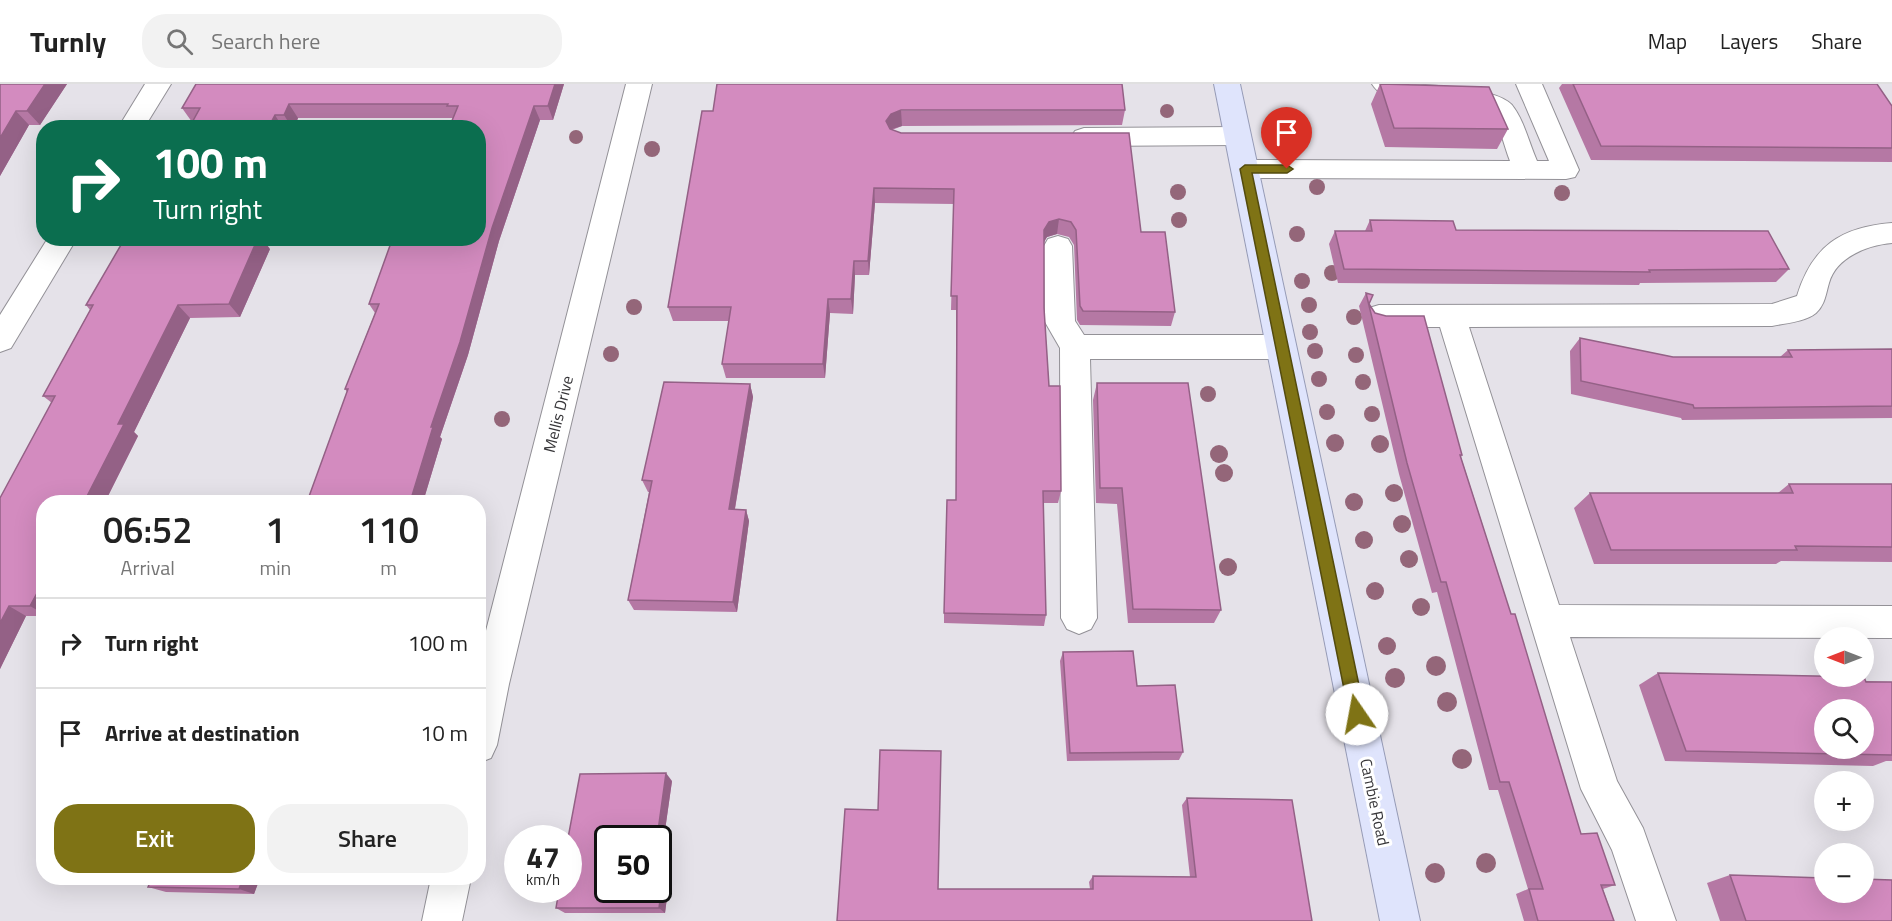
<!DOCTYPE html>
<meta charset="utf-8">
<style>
body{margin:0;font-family:"Titillium Web",sans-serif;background:#f2f2f2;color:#222;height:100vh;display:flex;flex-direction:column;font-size:22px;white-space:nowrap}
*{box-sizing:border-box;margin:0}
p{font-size:20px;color:#767676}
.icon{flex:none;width:33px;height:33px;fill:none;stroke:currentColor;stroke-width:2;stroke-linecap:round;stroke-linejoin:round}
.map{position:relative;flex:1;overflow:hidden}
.sheet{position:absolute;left:36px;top:411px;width:450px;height:390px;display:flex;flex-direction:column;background:#fff;border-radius:24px;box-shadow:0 6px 24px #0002}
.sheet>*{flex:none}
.guide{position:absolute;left:36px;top:36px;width:450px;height:126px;border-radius:24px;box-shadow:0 6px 24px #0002;background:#0b6e4f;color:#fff;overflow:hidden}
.needle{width:39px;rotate:270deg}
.controls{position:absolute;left:1814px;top:543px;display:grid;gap:12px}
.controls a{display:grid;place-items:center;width:60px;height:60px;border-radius:50%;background:#fff;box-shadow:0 6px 24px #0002;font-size:30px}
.speed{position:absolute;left:504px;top:741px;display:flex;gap:12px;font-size:30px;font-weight:700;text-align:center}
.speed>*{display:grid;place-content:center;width:78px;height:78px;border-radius:50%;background:#fff;box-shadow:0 6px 24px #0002;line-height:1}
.speed small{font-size:15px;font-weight:400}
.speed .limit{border:3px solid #111;border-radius:9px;background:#fff;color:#111}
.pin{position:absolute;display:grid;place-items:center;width:51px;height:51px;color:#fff;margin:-62px -26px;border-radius:50% 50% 50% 0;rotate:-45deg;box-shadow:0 0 6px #0007}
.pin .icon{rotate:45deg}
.me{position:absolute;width:66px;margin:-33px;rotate:348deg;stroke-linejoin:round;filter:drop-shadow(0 0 4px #0008)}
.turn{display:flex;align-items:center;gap:21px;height:126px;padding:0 18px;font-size:27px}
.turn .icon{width:78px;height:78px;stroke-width:2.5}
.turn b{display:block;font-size:42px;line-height:51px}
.eta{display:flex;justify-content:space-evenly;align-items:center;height:102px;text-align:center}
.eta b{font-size:36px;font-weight:600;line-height:42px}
.primary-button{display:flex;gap:12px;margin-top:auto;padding:12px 18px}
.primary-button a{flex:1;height:69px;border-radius:24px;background:#7f7315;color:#fff;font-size:24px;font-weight:600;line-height:69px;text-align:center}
.primary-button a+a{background:#f2f2f2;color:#222}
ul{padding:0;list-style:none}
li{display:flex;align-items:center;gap:18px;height:90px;padding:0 18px;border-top:2px solid #e0e0e0}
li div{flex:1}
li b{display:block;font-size:22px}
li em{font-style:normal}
header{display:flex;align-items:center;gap:36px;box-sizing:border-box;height:84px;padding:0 30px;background:#fff;border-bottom:2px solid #e0e0e0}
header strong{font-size:28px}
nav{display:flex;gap:33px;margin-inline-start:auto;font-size:21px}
.search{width:420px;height:54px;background:#f2f2f2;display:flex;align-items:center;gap:15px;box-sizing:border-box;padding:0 21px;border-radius:24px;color:#767676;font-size:22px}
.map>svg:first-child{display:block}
</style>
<header>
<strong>Turnly</strong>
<div class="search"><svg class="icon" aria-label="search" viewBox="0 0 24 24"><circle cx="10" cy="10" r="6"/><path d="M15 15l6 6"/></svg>Search here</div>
<nav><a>Map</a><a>Layers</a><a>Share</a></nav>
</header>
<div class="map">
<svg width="1892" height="837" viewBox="0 0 1892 837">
<rect width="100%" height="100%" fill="#e5e2e9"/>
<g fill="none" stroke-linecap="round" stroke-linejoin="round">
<g stroke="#939197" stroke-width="2">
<path id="minor" d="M 145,0 L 171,0 L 144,44 L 118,44 Z
M 626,0 L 652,0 L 509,600 L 497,661 L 491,674 L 478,679 L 478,578 Z
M 1372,0 C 1405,0 1493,0 1512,21 C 1524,36 1529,59 1537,77 L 1549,77 L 1516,0 L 1542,0 L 1579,86 L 1575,93 L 1566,95 L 1245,94 L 1236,92 L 1232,85 L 1236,78 L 1245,76 L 1510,77 C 1504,62 1500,41 1491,28 C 1470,1 1396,37 1372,0 Z
M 1238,43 L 1247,46 L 1251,52 L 1247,58 L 1238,61 L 1084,62 L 1075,59 L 1071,53 L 1075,47 L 1084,44 Z
M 1892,139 L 1892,159 C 1868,161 1836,173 1829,199 C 1826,209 1825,221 1816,229 C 1805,238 1786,239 1772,242 L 1469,243 L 1559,521 L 1892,522 L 1892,554 L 1570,553 L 1617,697 L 1643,744 L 1676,837 L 1636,837 L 1612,766 L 1581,705 L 1440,243 L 1379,243 L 1369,240 L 1364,232 L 1369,224 L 1379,221 L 1772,220 L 1797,212 C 1812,163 1840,143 1892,139 Z
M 1058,152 L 1068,155 L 1072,162 L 1075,237 L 1084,251 L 1280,251 L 1291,255 L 1295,263 L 1291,271 L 1280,275 L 1090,275 L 1097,534 L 1091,545 L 1079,550 L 1067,545 L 1061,534 L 1060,264 L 1045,238 L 1044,162 L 1048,155 Z
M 48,154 L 77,154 L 11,264 L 0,268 L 0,231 Z
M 431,794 L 471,794 L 462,837 L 422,837 Z"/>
</g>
<g stroke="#969bb6" stroke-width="2">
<path id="major" d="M 1214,0 L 1240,0 L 1420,837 L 1380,837 Z"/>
</g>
<use href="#minor" fill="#fff" fill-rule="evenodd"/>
<use href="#major" fill="#dfe4fc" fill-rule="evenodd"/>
</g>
<g fill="#946679">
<circle cx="1167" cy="27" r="7"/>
<circle cx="576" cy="53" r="7"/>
<circle cx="652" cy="65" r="8"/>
<circle cx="1317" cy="103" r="8"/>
<circle cx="1178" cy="108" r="8"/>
<circle cx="1562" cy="109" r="8"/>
<circle cx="1179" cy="136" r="8"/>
<circle cx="1297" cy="150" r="8"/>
<circle cx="1332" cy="189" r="8"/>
<circle cx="1302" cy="197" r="8"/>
<circle cx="1309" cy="221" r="8"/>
<circle cx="634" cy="223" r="8"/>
<circle cx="1354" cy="233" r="8"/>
<circle cx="1310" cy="248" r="8"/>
<circle cx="1315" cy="267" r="8"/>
<circle cx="611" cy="270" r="8"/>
<circle cx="1356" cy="271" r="8"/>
<circle cx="1319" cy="295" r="8"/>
<circle cx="1363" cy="298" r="8"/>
<circle cx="1208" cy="310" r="8"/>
<circle cx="1327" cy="328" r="8"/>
<circle cx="1372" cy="330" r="8"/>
<circle cx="502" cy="335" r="8"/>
<circle cx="1335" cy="359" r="9"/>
<circle cx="1380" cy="360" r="9"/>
<circle cx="1219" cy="370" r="9"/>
<circle cx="1224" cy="389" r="9"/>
<circle cx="1394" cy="409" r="9"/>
<circle cx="1354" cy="418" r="9"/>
<circle cx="1402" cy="440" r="9"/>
<circle cx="1364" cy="456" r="9"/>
<circle cx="1409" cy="475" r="9"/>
<circle cx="1228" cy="483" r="9"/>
<circle cx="1375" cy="507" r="9"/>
<circle cx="1421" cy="523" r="9"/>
<circle cx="1387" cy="562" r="9"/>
<circle cx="1436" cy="582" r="10"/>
<circle cx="1395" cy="594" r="10"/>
<circle cx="1447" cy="618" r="10"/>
<circle cx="1462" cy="675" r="10"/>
<circle cx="1486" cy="779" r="10"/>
<circle cx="1435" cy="789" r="10"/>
</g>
<path fill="#b578a4" d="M 0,0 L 67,0 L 40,41 L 29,41 L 0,92 Z
M 564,0 L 553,36 L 540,36 L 499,157 L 468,271 L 440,353 L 442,355 L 423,418 L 307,418 L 347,308 L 345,305 L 375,229 L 369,220 L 404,156 L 453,34 L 298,34 L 294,44 L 189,44 L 192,38 L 182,24 Z
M 1380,0 L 1508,45 L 1497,65 L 1385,63 L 1371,20 Z
M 1562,0 L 1877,0 L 1892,22 L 1892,78 L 1591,76 L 1559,4 Z
M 1125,26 L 1122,41 L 902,42 L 892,46 L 1141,148 L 1175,228 L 1171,242 L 1080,241 L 1077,236 L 1074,161 L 1069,153 L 1057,150 L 1047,153 L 1044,158 L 1044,224 L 1049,302 L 1061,407 L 1058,419 L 1043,419 L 1046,531 L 1044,542 L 944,539 L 944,529 L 956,416 L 956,226 L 951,226 L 954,120 L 875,119 L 869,191 L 855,191 L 853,230 L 830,229 L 825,294 L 726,294 L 722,280 L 729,237 L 673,237 L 668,223 L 702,27 Z
M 1370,136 L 1456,146 L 1789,185 L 1776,198 L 1640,199 L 1639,201 L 1338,199 L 1329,160 L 1335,147 L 1365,147 Z
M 270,165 L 240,233 L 190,234 L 134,348 L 138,352 L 105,418 L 44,418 L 44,532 L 26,532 L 0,585 L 0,414 L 52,319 L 43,312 L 90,226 L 86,221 Z
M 1366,209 L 1369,220 L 1462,371 L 1461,373 L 1581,750 L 1615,801 L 1603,805 L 1614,837 L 1524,837 L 1516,810 L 1528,805 L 1498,706 L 1489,706 L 1437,508 L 1432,509 L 1399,390 L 1359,222 Z
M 1580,254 L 1673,273 L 1780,273 L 1788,266 L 1892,265 L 1892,334 L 1682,336 L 1681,334 L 1571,310 L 1570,267 Z
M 1097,299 L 1221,526 L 1214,539 L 1128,539 L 1117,420 L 1096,419 L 1093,316 Z
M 750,300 L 753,313 L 735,425 L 746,426 L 749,437 L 737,528 L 634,526 L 628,516 L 649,408 L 648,408 L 642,396 Z
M 1789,400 L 1892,400 L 1892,478 L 1781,477 L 1776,480 L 1594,480 L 1574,424 L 1590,409 L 1778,409 Z
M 1063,568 L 1137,602 L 1183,668 L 1179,676 L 1067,677 L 1060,577 Z
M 1658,589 L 1892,598 L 1892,677 L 1886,677 L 1873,682 L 1665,677 L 1639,601 Z
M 672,697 L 662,768 L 666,768 L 672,774 L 665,829 L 565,829 L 556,824 Z
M 1187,714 L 1312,837 L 938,805 L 1090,805 L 1089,798 L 1093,792 L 1190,793 L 1182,721 Z
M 1730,791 L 1892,837 L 1720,837 L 1707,799 Z
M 152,794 L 260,794 L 254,810 L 166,808 L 148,803 Z"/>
<path fill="#946186" d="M 45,0 L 67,0 L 40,41 L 27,27 Z
M 555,0 L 564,0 L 553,36 L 548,22 Z
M 289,20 L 298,34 L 294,44 L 292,44 L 284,31 Z
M 534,22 L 540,36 L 499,157 L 468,271 L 440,353 L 442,355 L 423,418 L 414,418 L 411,415 L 431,343 L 492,144 Z
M 901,26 L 902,42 L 892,45 L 887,52 L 886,37 L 891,30 Z
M 16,27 L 29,41 L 0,92 L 0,54 Z
M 275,31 L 283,44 L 268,44 Z
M 874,104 L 875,119 L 869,191 L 868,177 Z
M 1059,135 L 1057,150 L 1047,153 L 1042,161 L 1044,146 L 1049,138 Z
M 258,154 L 262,154 L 270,165 L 240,233 L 229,220 Z
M 854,177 L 855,191 L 853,230 L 851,215 Z
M 828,215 L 830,229 L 825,294 L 823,280 Z
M 178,221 L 190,234 L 134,348 L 138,352 L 105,418 L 84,418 L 118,340 Z
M 750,300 L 753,313 L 733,436 L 729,425 Z
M 746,426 L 749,437 L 737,528 L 733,518 Z
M 44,496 L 44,530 L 30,522 Z
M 9,522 L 26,532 L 0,585 L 0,539 Z
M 666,689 L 672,697 L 661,774 L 658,772 L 658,754 L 657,754 Z
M 666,768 L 672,774 L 665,829 L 659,824 Z
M 243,794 L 260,794 L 254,810 L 239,805 Z"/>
<path fill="#d38bbf" stroke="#946186" stroke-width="1.5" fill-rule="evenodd" d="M 0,0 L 45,0 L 27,27 L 16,27 L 0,54 Z
M 196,0 L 555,0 L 548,22 L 534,22 L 492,144 L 460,258 L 431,343 L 433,343 L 411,415 L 388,415 L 387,418 L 307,418 L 348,305 L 345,305 L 379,220 L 369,220 L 392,156 L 404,156 L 404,154 L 478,154 L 478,44 L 449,44 L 458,22 L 447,22 L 448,20 L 289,20 L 284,31 L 275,31 L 268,44 L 189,44 L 200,24 L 182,24 Z
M 717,0 L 1122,0 L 1125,26 L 901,26 L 891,30 L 886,37 L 890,45 L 901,49 L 1129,49 L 1141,148 L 1165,148 L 1175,228 L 1083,227 L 1080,222 L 1076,146 L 1071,138 L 1059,135 L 1049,138 L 1044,146 L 1044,224 L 1049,302 L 1060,302 L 1061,407 L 1043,407 L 1046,531 L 944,529 L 947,416 L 956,416 L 957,212 L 951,212 L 954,105 L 874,104 L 868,177 L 854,177 L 851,215 L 828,215 L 823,280 L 722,280 L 731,223 L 668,223 L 702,27 L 713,27 Z
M 1380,0 L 1489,3 L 1508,45 L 1394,44 Z
M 1573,0 L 1877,0 L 1892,22 L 1892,64 L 1601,62 Z
M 1370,136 L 1453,137 L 1456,146 L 1768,147 L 1789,185 L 1649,186 L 1650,188 L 1344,185 L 1335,147 L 1372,147 Z
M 125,154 L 258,154 L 229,220 L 178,221 L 118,340 L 124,340 L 84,418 L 44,418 L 44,496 L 30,522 L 9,522 L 0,539 L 0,414 L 55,312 L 43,312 L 93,221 L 86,221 Z
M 1366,209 L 1373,211 L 1369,220 L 1375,229 L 1386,232 L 1424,232 L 1462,371 L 1460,371 L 1511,530 L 1515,530 L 1581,750 L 1597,749 L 1615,801 L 1601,801 L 1614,837 L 1538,837 L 1529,805 L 1543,805 L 1509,698 L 1500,698 L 1446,498 L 1441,498 L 1407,379 Z
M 1580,254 L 1673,273 L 1792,273 L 1788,266 L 1892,265 L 1892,322 L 1694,324 L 1693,321 L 1581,297 Z
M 664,298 L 750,300 L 729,425 L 746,426 L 733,518 L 628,516 L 652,397 L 642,396 Z
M 1097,299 L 1188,299 L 1221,526 L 1133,525 L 1122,404 L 1100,404 Z
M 1789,400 L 1892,400 L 1892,463 L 1795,462 L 1797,466 L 1611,466 L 1590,409 L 1793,409 Z
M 1133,567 L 1137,602 L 1175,601 L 1183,668 L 1070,669 L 1063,568 Z
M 1658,589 L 1864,593 L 1866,598 L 1892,598 L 1892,671 L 1686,667 ZM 1824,626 L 1863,626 L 1863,664 L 1824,664 Z
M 880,666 L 941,667 L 938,805 L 1093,805 L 1093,792 L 1196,793 L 1187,714 L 1292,716 L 1312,837 L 837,837 L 845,725 L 878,726 Z
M 666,689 L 657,754 L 608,754 L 608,806 L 658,806 L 658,768 L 666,768 L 659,824 L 556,824 L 559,806 L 568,806 L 568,754 L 580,690 Z
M 1730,791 L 1824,794 L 1824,808 L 1863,808 L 1863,795 L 1892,796 L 1892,837 L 1746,837 Z
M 152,794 L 243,794 L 239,805 L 148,803 Z"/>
<path fill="#7f7315" stroke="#534b0e" stroke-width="1.5" d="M 1245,81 L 1287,81 L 1293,85 L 1287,89 L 1252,89 L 1365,630 L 1362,636 L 1357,638 L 1351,636 L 1349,630 L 1240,85 Z"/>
<g text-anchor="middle" stroke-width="6" stroke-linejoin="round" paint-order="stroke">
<g font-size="16" fill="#373639" stroke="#fff">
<text transform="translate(558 330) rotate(-76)" y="6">Mellis Drive</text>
<text transform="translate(1375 718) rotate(78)" y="6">Cambie Road</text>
</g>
</g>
</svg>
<div class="controls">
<a><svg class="needle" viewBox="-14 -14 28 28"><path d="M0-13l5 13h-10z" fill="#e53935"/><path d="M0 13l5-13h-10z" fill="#767676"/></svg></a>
<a><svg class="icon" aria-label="search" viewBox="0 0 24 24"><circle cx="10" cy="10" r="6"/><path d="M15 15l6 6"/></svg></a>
<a>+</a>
<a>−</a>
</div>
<div class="speed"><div>47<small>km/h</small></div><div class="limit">50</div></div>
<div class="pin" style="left:1287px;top:85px;background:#d93025"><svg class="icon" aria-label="arrive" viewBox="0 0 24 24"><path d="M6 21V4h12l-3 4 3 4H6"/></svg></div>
<svg class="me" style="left:1357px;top:630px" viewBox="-20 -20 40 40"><circle r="19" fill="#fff"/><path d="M0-13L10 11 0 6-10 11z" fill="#7f7315"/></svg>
<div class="guide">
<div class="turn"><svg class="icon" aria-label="right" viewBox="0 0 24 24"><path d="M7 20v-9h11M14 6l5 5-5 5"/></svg><div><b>100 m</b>Turn right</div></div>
</div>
<section class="sheet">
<div class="eta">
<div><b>06:52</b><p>Arrival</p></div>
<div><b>1</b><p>min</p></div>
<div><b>110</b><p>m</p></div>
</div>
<ul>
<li><svg class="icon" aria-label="right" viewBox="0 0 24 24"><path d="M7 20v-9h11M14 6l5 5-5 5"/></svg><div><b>Turn right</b></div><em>100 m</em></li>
<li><svg class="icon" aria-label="arrive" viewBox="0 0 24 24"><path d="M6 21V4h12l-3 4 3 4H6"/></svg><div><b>Arrive at destination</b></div><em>10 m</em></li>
</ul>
<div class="primary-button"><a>Exit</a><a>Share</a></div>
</section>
</div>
